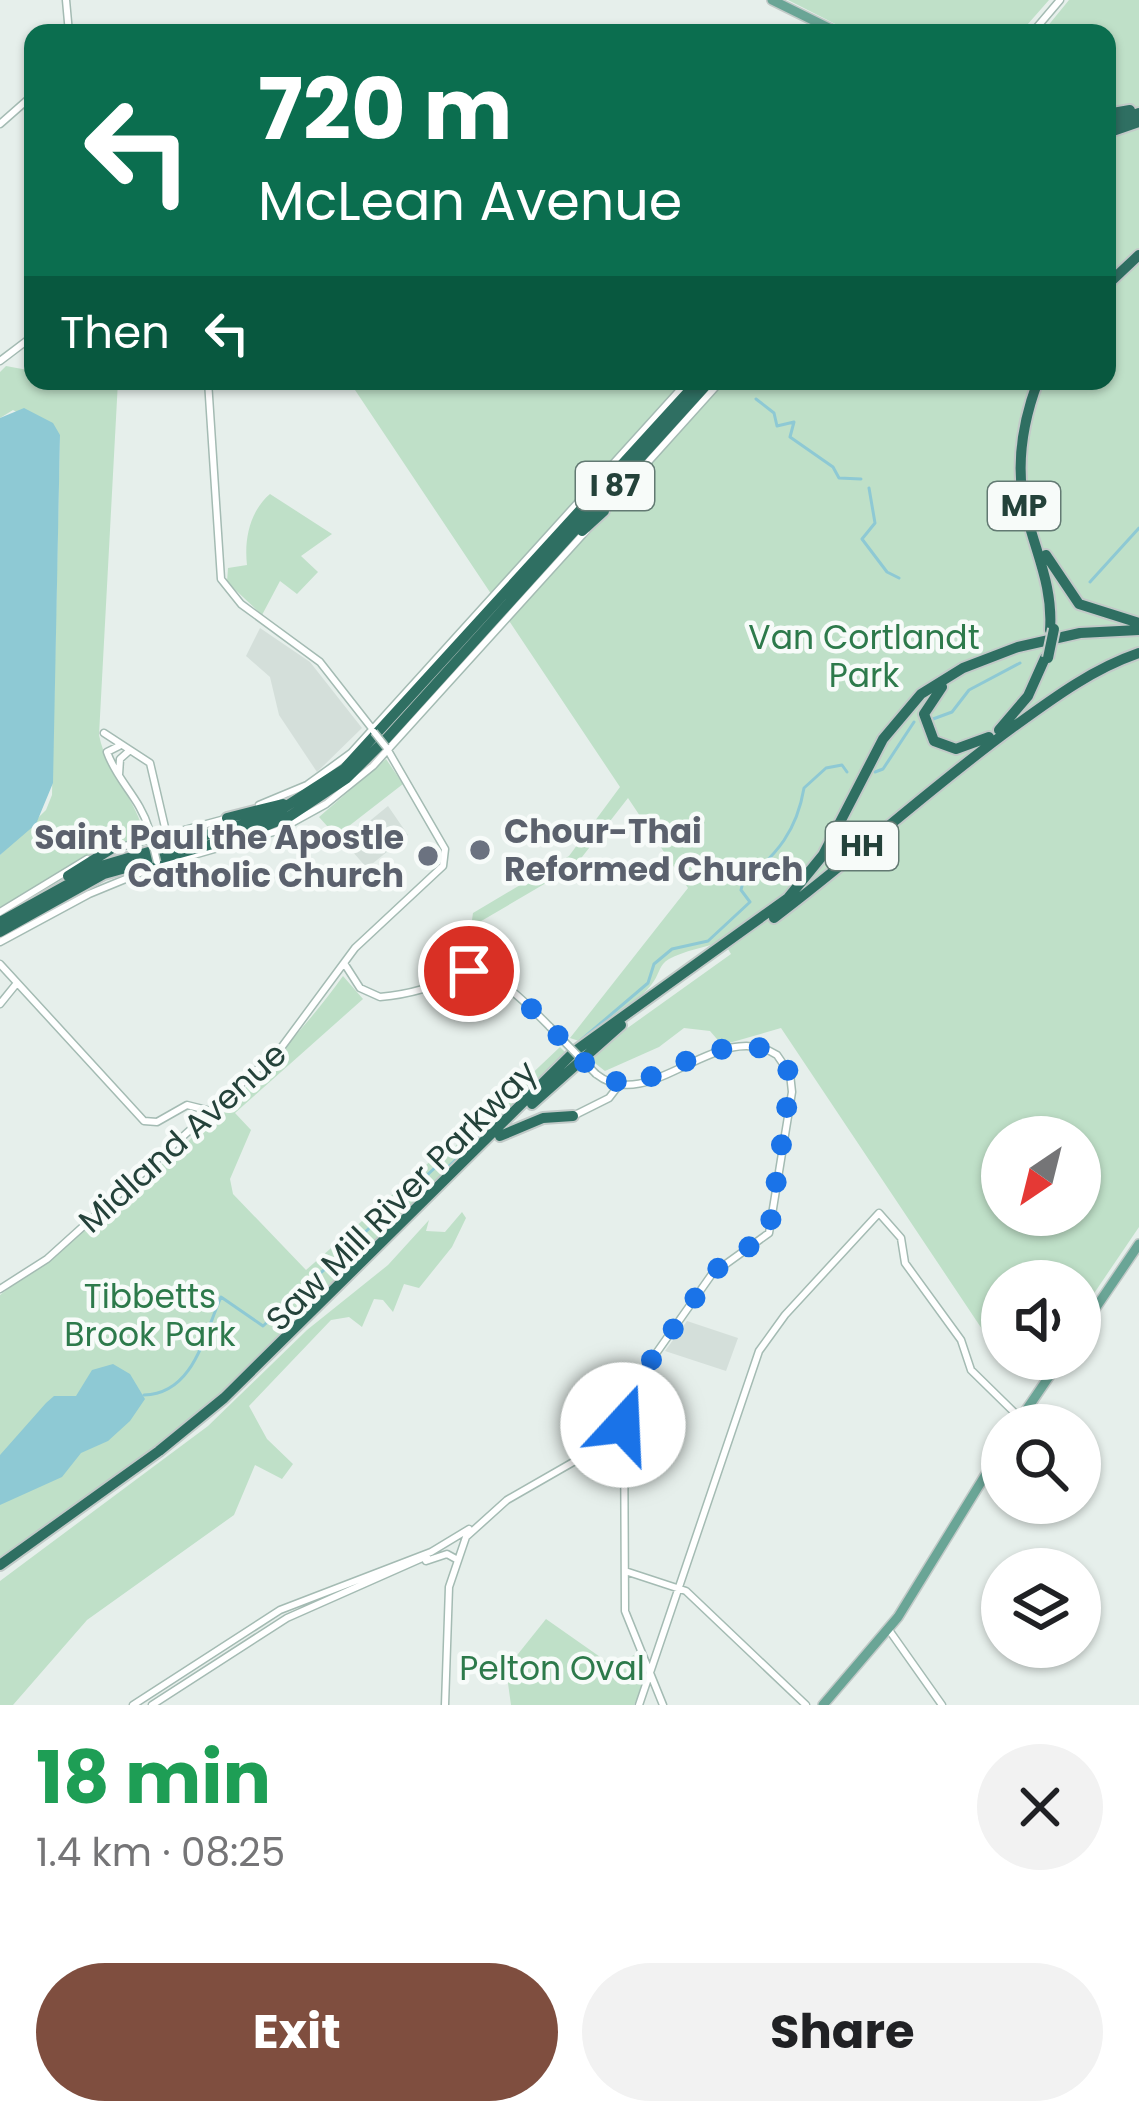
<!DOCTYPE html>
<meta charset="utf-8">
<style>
body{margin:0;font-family:Poppins,sans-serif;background:#f2f2f2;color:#202124;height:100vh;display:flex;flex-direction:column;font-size:45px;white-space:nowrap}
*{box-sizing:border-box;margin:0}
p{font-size:39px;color:#757577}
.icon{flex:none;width:66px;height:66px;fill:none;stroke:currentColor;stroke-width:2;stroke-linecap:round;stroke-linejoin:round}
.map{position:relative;height:1705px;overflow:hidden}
.drawer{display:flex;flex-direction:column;background:#fff;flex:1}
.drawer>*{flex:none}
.top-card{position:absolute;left:24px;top:24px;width:1092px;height:366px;border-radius:24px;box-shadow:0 3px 9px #0004;background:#0b6e4f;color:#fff;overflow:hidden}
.needle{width:78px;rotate:215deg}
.tools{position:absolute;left:981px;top:1116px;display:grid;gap:24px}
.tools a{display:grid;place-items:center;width:120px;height:120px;border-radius:50%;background:#fff;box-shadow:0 3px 9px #0004;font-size:60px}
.pin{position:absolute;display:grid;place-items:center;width:102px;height:102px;color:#fff;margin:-51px;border:6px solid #fff;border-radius:50%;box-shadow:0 3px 12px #0007}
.me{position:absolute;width:132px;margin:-66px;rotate:20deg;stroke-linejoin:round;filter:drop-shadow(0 0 9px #0008)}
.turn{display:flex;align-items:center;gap:42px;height:252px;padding:0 36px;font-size:54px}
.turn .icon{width:156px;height:156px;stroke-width:2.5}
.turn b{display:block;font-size:84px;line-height:102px}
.then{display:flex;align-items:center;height:114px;padding:0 36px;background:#0003;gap:24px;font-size:45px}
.round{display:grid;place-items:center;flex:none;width:126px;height:126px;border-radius:63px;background:#f2f2f2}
.headline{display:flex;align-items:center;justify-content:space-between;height:204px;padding:0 36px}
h1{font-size:72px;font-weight:700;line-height:90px;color:#1e9e55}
.cta{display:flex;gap:24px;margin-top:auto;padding:24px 36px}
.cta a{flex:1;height:138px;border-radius:72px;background:#7f4e3f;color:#fff;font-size:48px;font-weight:700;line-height:138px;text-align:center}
.cta a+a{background:#f2f2f2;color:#202124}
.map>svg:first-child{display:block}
</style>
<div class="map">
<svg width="1139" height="1705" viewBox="0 0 1139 1705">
<rect width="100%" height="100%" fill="#e6efeb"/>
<path fill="#d4dfda" d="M 260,628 L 310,662 L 362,728 L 317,772 L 279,715 L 270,677 L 246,656 Z
M 388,806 L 408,835 L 367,868 L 344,842 Z
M 687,1321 L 738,1338 L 726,1371 L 665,1351 Z"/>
<path fill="#bfe0c8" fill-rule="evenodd" d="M 788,0 L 1049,0 L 1020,33 L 853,33 Z
M 1069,0 L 1139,0 L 1139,1227 L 1080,1314 L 1080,1281 L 1002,1281 L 1002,1359 L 781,1028 L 722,1045 L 710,1031 L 684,1028 L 659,1047 L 605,1071 L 587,1057 L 731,954 L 723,941 C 707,947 683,951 669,959 C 659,965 660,972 654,981 C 642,1000 599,1028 579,1041 L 570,1038 L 688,888 L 628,798 L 575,866 L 471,927 L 473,913 L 569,856 L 620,787 L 349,381 L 1107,381 L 1107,33 L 1042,33 ZM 1002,1137 L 1080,1137 L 1080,1215 L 1002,1215 Z
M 6,366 L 33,371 L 33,381 L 118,381 L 99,735 C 107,775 137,798 145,838 L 93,854 L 0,907 L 0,855 L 46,810 L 52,795 L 60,435 L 13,410 L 0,418 L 0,372 Z
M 270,494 L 332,534 L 301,556 L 318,572 L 297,594 L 280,581 L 262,615 L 227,582 L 228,568 L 247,565 C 244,539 250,511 270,494 Z
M 386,759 L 403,784 L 336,836 L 319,817 Z
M 343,976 L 363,999 L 235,1113 L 251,1130 L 230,1179 L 233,1194 L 306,1270 L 442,1151 L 447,1154 L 560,1047 L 567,1054 L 210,1406 L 0,1561 L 0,1295 C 113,1206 260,1093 343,976 Z
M 462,1212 L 466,1218 L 452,1247 L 419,1288 L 404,1284 L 393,1312 L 383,1300 L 374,1299 L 362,1327 L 349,1317 L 331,1320 L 249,1406 L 267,1439 L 293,1464 L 282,1479 L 255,1465 L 234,1515 L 87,1620 L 13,1705 L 0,1705 L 0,1581 L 208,1426 L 307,1330 L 388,1265 L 429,1220 L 426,1231 L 445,1232 Z
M 546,1619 L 613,1666 L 634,1655 L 645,1681 L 634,1705 L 511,1705 L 506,1669 Z"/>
<path fill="#8ec9d4" d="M 24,408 L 53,423 L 60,435 L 53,783 L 36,824 L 0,855 L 0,418 Z
M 113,1364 L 130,1374 L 145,1399 L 130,1421 L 108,1441 L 81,1453 L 62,1477 L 0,1505 L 0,1455 L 46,1403 L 54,1396 L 76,1396 L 92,1370 Z"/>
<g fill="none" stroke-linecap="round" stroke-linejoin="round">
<path stroke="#8ec9d4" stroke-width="3" d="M 756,399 L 774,413 L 777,426 L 794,422 L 790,437 L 833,467 L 839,478 L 861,479
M 869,488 L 875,523 L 862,539 L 887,572 L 899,578
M 1090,582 L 1139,528
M 933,719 L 952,712 L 969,690 L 1020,663
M 875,772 L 883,769 L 914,722
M 581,1040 L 648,983 L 654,964 L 672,949 L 708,941 L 750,902 L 741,890 L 743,882 C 778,854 797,830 804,788 L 826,768 L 842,765 L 847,772
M 441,1166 L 447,1168 L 509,1109
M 144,1395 C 194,1394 204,1335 221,1297 L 263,1326 L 438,1165"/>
<g stroke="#a4bbb3" stroke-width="9">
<path id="secondary" d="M 66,0 L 69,33
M 1032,33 L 1060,0
M 0,124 L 33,95
M 0,361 L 33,336
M 208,381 L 221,579 L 241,604 L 320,662 L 374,731
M 603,512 L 721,381
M 104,733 L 150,763 L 167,836
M 119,746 L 107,752 C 117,781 140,798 149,829
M 119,775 L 120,759 L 129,751
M 259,805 L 307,785 L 351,753 L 688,381
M 110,850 L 225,819
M 0,912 L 87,859
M 0,942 L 89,894 L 162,864 L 277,831 L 326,804 L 373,766 L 586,531
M 344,963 L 360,988 L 380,997 C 482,988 456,931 550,1027
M 0,964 L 144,1121 L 157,1122 L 187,1105 L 211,1111
M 0,1004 L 17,983
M 596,1074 C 650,1117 718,1016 777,1055 L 790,1074 L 792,1092 L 769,1233 L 712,1274 L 631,1389 L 624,1413 L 625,1611 L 663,1705
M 573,1116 L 609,1098 L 619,1085
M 0,1289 L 47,1259 L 281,1048 L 355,948 L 443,866 L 445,849 L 386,747
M 426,1561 L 447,1554 L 456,1559
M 625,1571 L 686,1591 L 806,1705
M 889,1630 L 942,1705
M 133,1705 L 280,1610 L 431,1552 L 469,1529
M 152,1705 L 287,1618 L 427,1556
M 445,1705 L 449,1587 L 466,1537 L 507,1500 L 575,1461 L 628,1392
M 639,1705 L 759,1351 L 785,1315 L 879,1213 L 901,1238 L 905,1263 L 961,1340 L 971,1370 L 1020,1418"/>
</g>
<g stroke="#c2cac8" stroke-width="12">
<path id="primary" d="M 772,0 L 839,33
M 1080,1331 L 1139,1244
M 1016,1425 L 1061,1359
M 823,1705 L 898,1617 L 1002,1448"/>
</g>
<g stroke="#c2cac8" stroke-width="14">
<path id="highway" d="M 1107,114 L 1130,110
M 1107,124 L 1139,113
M 1107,133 L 1139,122
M 1107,285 L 1139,255
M 1038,381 C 1021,426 1014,473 1028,520 C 1038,558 1053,589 1050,630
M 582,531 L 604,511
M 1046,555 L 1079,604 L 1139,623
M 942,687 L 924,714 L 934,741 L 956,749 L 989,737
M 999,730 L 1028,696 L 1045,658
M 227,818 L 283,804
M 68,876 L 111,849
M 774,918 C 855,857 930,788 1012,728 C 1052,699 1092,669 1139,653
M 0,922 L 101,866 L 271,816 L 344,769 L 698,381
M 0,932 L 104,874 L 238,837 L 290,816 L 347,778 L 387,738 L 710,381
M 532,1104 L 621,1025
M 500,1136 L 543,1118 L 573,1116
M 0,1565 L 159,1451 L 224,1398 L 575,1051 L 788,898 L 823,855 L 883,739 L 921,694 L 963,668 L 1018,647 L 1080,633 L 1139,630"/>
</g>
<use href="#secondary" stroke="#fff" stroke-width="6"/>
<use href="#primary" stroke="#6aa596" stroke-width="9"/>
<use href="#highway" stroke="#2f6f62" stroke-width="10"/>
<g stroke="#a4bbb3" stroke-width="9" stroke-linecap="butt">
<path id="secondary-bridge" d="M 374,732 L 386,747
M 149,829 L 157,862
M 550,1027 L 596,1074"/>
</g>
<g stroke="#c2cac8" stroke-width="14" stroke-linecap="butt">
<path id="highway-bridge" d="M 1048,658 L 1054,629"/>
</g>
<use href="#secondary-bridge" stroke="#fff" stroke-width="6"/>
<use href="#highway-bridge" stroke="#2f6f62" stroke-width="10"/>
</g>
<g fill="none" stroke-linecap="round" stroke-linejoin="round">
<path stroke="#1a73e8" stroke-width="21" stroke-dasharray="0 37.8" d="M 469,971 L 503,980 L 596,1074 L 629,1086 C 675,1069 764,1011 791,1077 L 769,1233 L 714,1271 L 631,1389 L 623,1425"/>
</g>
<g fill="#6b7280" stroke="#f7fbf9" stroke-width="4.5">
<circle cx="480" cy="850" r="12"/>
<circle cx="428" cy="856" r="12"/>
</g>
<g text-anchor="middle" stroke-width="9" stroke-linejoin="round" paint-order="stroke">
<g fill="#f7fbf9" stroke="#637a73" stroke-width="3">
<rect x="576" y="462" width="78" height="48" rx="9"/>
<rect x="988" y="482" width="72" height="48" rx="9"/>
<rect x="826" y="822" width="72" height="48" rx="9"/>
</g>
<g font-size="30" font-weight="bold" fill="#24423a">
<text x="615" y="496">I 87</text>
<text x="1024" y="516">MP</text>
<text x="862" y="856">HH</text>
</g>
<g font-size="33" fill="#2d7a4b" stroke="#f7fbf9">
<text x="864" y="649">Van Cortlandt<tspan x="864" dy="38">Park</tspan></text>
<text x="150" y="1308">Tibbetts<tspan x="150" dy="38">Brook Park</tspan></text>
<text x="552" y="1680">Pelton Oval</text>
</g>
<g font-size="33" font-weight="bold" fill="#5b616d" stroke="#f7fbf9" text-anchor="start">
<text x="504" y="843">Chour-Thai<tspan x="504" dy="38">Reformed Church</tspan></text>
<text x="404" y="849" text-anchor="end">Saint Paul the Apostle<tspan x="404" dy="38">Catholic Church</tspan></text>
</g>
<g font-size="33" fill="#24423a" stroke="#f7fbf9">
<text transform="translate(182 1137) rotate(-42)" y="12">Midland Avenue</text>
<text transform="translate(401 1195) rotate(-45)" y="12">Saw Mill River Parkway</text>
</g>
</g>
</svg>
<div class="tools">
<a><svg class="needle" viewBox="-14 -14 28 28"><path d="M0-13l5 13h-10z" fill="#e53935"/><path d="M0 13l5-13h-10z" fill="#757577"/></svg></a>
<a><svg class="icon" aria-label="sound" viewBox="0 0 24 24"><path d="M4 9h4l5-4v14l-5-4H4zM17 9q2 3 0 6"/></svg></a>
<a><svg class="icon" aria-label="search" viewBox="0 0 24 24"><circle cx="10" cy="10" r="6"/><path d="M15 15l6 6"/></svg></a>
<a><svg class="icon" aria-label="layers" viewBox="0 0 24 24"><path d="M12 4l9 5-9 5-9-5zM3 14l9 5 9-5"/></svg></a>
</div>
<div class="pin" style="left:469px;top:971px;background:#d93025"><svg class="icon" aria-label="arrive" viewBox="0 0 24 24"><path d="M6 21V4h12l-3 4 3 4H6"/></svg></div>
<svg class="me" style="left:623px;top:1425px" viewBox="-20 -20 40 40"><circle r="19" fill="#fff"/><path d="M0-13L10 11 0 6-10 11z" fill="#1a73e8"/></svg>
<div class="top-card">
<div class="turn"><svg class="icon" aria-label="left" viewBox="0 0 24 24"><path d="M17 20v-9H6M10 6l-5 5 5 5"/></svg><div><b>720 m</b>McLean Avenue</div></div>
<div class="then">Then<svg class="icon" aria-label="left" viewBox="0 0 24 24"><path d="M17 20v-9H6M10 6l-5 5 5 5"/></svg></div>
</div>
</div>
<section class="drawer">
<div class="headline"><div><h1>18 min</h1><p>1.4 km · 08:25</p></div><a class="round"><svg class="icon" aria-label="close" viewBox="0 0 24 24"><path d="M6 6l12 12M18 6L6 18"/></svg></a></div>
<div class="cta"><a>Exit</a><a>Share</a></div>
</section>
